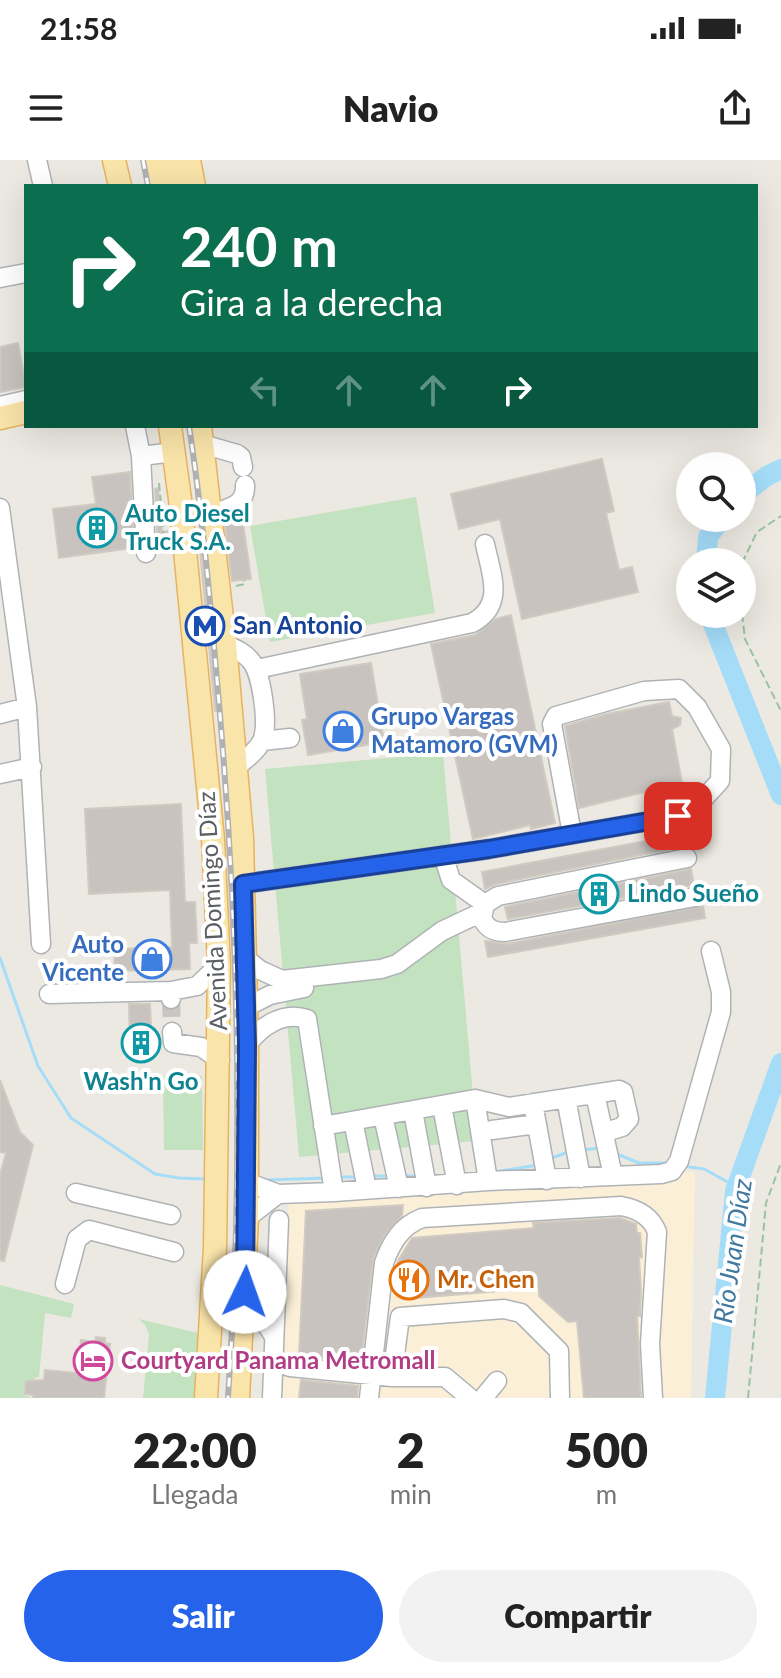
<!DOCTYPE html>
<html lang="es">
<meta charset="utf-8">
<style>
body{margin:0;font-family:Lato,sans-serif;background:#f2f2f2;color:#222;height:100vh;display:flex;flex-direction:column;font-size:30px;white-space:nowrap}
*{box-sizing:border-box;margin:0}
p{font-size:26px;color:#767676}
.icon{flex:none;width:44px;height:44px;fill:none;stroke:currentColor;stroke-width:2;stroke-linecap:round;stroke-linejoin:round}
.map{position:relative;height:1238px;overflow:hidden}
.panel{display:flex;flex-direction:column;background:#fff;flex:1}
.panel>*{flex:none}
.guide{position:absolute;left:24px;top:24px;width:734px;height:244px;border-radius:0px;box-shadow:0 8px 32px #0002;background:#0b6e4f;color:#fff;overflow:hidden}
.fabs{position:absolute;left:676px;top:292px;display:grid;gap:16px}
.fabs a{display:grid;place-items:center;width:80px;height:80px;border-radius:50%;background:#fff;box-shadow:0 8px 32px #0002;font-size:40px}
.pin{position:absolute;display:grid;place-items:center;width:68px;height:68px;color:#fff;margin:-34px;border-radius:16px;box-shadow:0 4px 12px #0006}
.me{position:absolute;width:88px;margin:-44px;rotate:3deg;stroke-linejoin:round;filter:drop-shadow(0 0 6px #0008)}
.turn{display:flex;align-items:center;gap:28px;height:168px;padding:0 24px;font-size:36px}
.turn .icon{width:104px;height:104px;stroke-width:2.5}
.turn b{display:block;font-size:56px;line-height:68px}
.lanes{display:flex;align-items:center;height:76px;padding:0 24px;background:#0003;justify-content:center;gap:40px;direction:ltr}
.lanes .off{opacity:.35}
.eta{display:flex;justify-content:space-evenly;align-items:center;height:136px;text-align:center}
.eta b{font-size:48px;font-weight:800;line-height:56px}
.button{display:flex;gap:16px;margin-top:auto;padding:16px 24px}
.button a{flex:1;height:92px;border-radius:48px;background:#2563eb;color:#fff;font-size:32px;font-weight:800;line-height:92px;text-align:center}
.button a+a{background:#f2f2f2;color:#222}
.status{display:flex;justify-content:space-between;align-items:center;height:56px;padding:0 40px;background:#fff;direction:ltr}
.status svg{height:22px;fill:currentColor}
header{display:flex;justify-content:space-between;align-items:center;height:104px;padding:0 24px;background:#fff;font-size:36px;font-weight:800}
.map>svg:first-child{display:block}
</style>
<div class="status"><b>21:58</b><svg viewBox="0 0 49 12"><path d="M0 12V9h3v3zM5 12V6h3v6zM10 12V3h3v9zM15 12V0h3v12zM26 1h20v11H26zM47 4h2v5h-2z"/></svg></div>
<header><svg class="icon" aria-label="menu" viewBox="0 0 24 24"><path d="M4 6h16M4 12h16M4 18h16"/></svg>Navio<svg class="icon" aria-label="share" viewBox="0 0 24 24"><path d="M12 15V3M7 8l5-5 5 5M5 13v7h14v-7"/></svg></header>
<div class="map">
<svg width="781" height="1238" viewBox="0 0 781 1238">
<rect width="100%" height="100%" fill="#ece9e2"/>
<path fill="#fbefd8" d="M 695,1012 L 691,1238 L 280,1238 L 289,1035 Z"/>
<path fill="#c3e2bf" d="M 416,337 L 435,453 L 270,482 L 250,366 Z
M 443,593 L 477,981 L 299,997 L 265,609 Z
M 163,916 L 202,916 L 203,990 L 164,990 Z
M 0,1125 L 74,1144 L 71,1158 L 45,1153 L 39,1217 L 35,1218 L 34,1221 L 26,1220 L 24,1235 L 32,1238 L 0,1238 Z
M 139,1159 L 202,1174 L 197,1238 L 143,1238 L 149,1174 L 145,1165 Z"/>
<g fill="none" stroke-linecap="round" stroke-linejoin="round">
<path stroke="#a5ddf9" stroke-width="3" d="M 0,798 L 38,906 L 71,958 L 155,1014 L 179,1018 L 204,1019
M 582,990 L 599,988
M 617,994 L 639,1003 L 668,1003
M 552,998 L 571,991
M 683,1006 L 704,1009 L 737,1027
M 494,1012 L 538,1005
M 370,1016 L 391,1016
M 402,1016 L 419,1016
M 338,1017 L 359,1017
M 266,1020 L 327,1018"/>
<path stroke="#a5ddf9" stroke-width="20" d="M 742,335 L 767,316 L 781,309
M 706,402 L 708,377 L 722,358
M 709,454 L 781,635
M 715,1238 L 735,1031 L 781,903"/>
</g>
<path fill="#c8c3bf" stroke="#d0cac1" stroke-width="2" d="M 18,183 L 26,227 L 0,232 L 0,187 Z
M 602,299 L 614,351 L 606,353 L 619,410 L 632,407 L 638,432 L 522,459 L 500,359 L 459,369 L 451,334 Z
M 130,312 L 134,388 L 59,398 L 53,349 L 96,344 L 92,317 Z
M 158,328 L 162,372 L 169,371 L 171,388 L 158,389 L 155,329 Z
M 243,363 L 251,419 L 232,421 L 225,365 Z
M 198,368 L 211,485 L 217,551 L 215,551 Z
M 511,455 L 555,663 L 531,669 L 530,665 L 473,679 L 431,484 L 475,475 L 496,459 Z
M 371,503 L 384,582 L 308,595 L 302,560 L 307,559 L 300,514 Z
M 669,542 L 672,556 L 681,558 L 680,565 L 672,569 L 682,623 L 579,648 L 565,566 L 607,554 Z
M 181,644 L 185,742 L 195,742 L 197,783 L 189,783 L 190,809 L 115,811 L 114,789 L 172,787 L 170,730 L 89,734 L 85,649 Z
M 683,674 L 686,686 L 496,724 L 485,729 L 482,712 Z
M 691,709 L 694,725 L 508,759 L 505,747 Z
M 703,746 L 705,758 L 488,797 L 485,781 L 507,784 Z
M 129,844 L 150,844 L 152,888 L 130,888 Z
M 0,920 L 20,972 L 33,985 L 4,1101 L 0,1100 L 0,1015 L 6,993 L 0,992 Z
M 403,1045 L 402,1056 L 384,1075 L 373,1099 L 361,1202 L 299,1196 L 306,1051 Z
M 620,1058 L 636,1064 L 637,1073 L 640,1073 L 642,1097 L 639,1098 L 641,1130 L 640,1156 L 637,1156 L 641,1238 L 584,1238 L 577,1161 L 568,1162 L 539,1136 L 539,1128 L 416,1138 L 395,1115 L 398,1101 L 412,1078 L 534,1068 L 533,1063 Z
M 96,1177 L 105,1178 L 105,1183 L 110,1184 L 104,1238 L 33,1238 L 33,1235 L 25,1234 L 26,1221 L 44,1220 L 45,1210 L 77,1213 L 81,1180 L 95,1182 Z
M 301,1220 L 358,1226 L 357,1238 L 299,1238 Z"/>
<g fill="none" stroke-linecap="round" stroke-linejoin="round">
<path stroke="#c8c6c2" stroke-width="18" stroke-dasharray="18 9" stroke-linecap="butt" d="M 171,839 L 172,872"/>
<g stroke="#afb3b6" stroke-width="21">
<path id="minor" d="M 37,0 L 43,26
M 0,118 L 26,113
M 0,246 L 26,240
M 135,266 L 141,296 L 146,393
M 202,284 L 237,294 L 241,297 L 243,307
M 141,296 L 166,293
M 0,348 L 27,547 L 41,784
M 211,354 C 228,348 246,346 245,325
M 225,484 C 235,489 244,492 251,501 C 262,514 269,565 262,581 C 256,592 245,600 235,608
M 257,509 L 472,463 C 506,445 491,414 485,384
M 0,554 L 27,547
M 262,581 L 290,578
M 0,614 L 32,607
M 443,695 L 451,720 L 485,744
M 687,698 L 498,736 L 485,744 L 482,758 C 487,769 494,772 505,772 L 695,737
M 243,724 L 489,689 L 678,656 L 696,647 L 720,621 L 721,589 L 697,547 L 679,529 L 644,531 L 556,556 L 552,564 L 572,674
M 245,798 L 260,810 L 282,820 L 381,809 L 397,804 L 442,771 L 482,752
M 49,834 L 171,831
M 171,839 L 171,831 L 197,826 L 219,805
M 246,847 L 270,835 L 304,828
M 172,872 L 173,883 L 201,887 L 220,900
M 595,934 L 613,1016
M 566,938 L 581,1018
M 475,939 L 488,1021
M 533,943 L 547,1020
M 442,946 L 457,1025
M 413,951 L 427,1027
M 383,956 L 399,1028
M 353,961 L 367,1029
M 323,966 L 475,939 L 509,947 L 619,930 L 623,932 L 629,959 L 622,967 L 605,972
M 492,970 L 537,964
M 247,1022 L 278,1034 L 334,1032 L 307,859 C 283,851 261,866 247,885
M 334,1032 L 488,1021 L 661,1014 L 672,1011 L 679,1001 L 721,852 L 721,832 L 711,791
M 76,1033 L 171,1055
M 247,1058 L 278,1034
M 249,1111 L 261,1156 L 273,1175
M 65,1124 L 77,1079 L 89,1070 L 174,1092
M 272,1201 L 290,1207 L 392,1217 L 445,1217 L 470,1238
M 392,1217 L 400,1157 L 504,1149 L 521,1153 L 559,1191 L 560,1238
M 272,1238 L 279,1060
M 369,1238 L 384,1103 C 391,1083 401,1066 422,1058 L 621,1046 C 638,1049 651,1056 657,1072 L 650,1184 L 653,1238
M 483,1238 L 497,1221"/>
</g>
<g stroke="#e7b35f" stroke-width="25">
<path id="major" d="M 114,0 L 120,26
M 155,0 L 161,26
M 174,0 L 178,26
M 189,0 L 194,26
M 0,258 L 26,252
M 170,266 L 180,339 L 213,679 L 219,805 L 215,1088 L 206,1238
M 200,266 L 225,484 L 242,678 L 247,885 L 247,1058 L 238,1238"/>
</g>
<path stroke="#9ac3a1" stroke-width="2" stroke-dasharray="8 4" stroke-linecap="butt" d="M 159,323 L 164,377
M 742,403 L 757,372 L 781,356
M 236,426 L 245,424 L 244,420
M 742,454 L 745,479 L 781,551
M 748,1238 L 766,1043 L 781,1003"/>
<use href="#minor" stroke="#fff" stroke-width="18"/>
<use href="#major" stroke="#f9e4a9" stroke-width="22"/>
<g stroke="#b0b1b2" stroke-width="6">
<path id="rail" d="M 143,0 L 148,26
M 189,266 C 203,357 211,450 219,543 C 239,774 244,1007 228,1238"/>
</g>
<use href="#rail" stroke="#fff" stroke-width="3" stroke-dasharray="9" stroke-linecap="butt"/>
</g>
<g fill="none" stroke-linecap="round" stroke-linejoin="round">
<g stroke="#184099" stroke-width="20">
<path id="route" d="M 245,1132 L 247,885 L 243,724 L 489,689 L 678,656"/>
</g>
<use href="#route" stroke="#2563eb" stroke-width="14"/>
</g>
<defs>
<g id="building-ring" transform="scale(2)"><circle r="9.5" fill="#fff" stroke="#0f9aa8" stroke-width="1.5"/><path d="M-4-6H4V6H1V3H-1V6H-4ZM-2.5-4.3h1.7v1.8h-1.7ZM.8-4.3h1.7v1.8H.8ZM-2.5-1h1.7V.8h-1.7ZM.8-1h1.7V.8H.8Z" fill="#0f9aa8"/></g>
<g id="metro-ring" transform="scale(2)"><circle r="9.5" fill="#fff" stroke="#1a4fb4" stroke-width="1.5"/><path d="M-5.5 5V-5H-3L0 0L3-5H5.5V5H3V-.5L0 4L-3-.5V5Z" fill="#1a4fb4"/></g>
<g id="shop-ring" transform="scale(2)"><circle r="9.5" fill="#fff" stroke="#3f7fe0" stroke-width="1.5"/><path d="M-5-2.5h2.3a2.7 3.5 0 0 1 5.4 0H5L5.5 6h-11ZM-1.5-2.5h3a1.5 2.3 0 0 0-3 0Z" fill="#3f7fe0"/></g>
<g id="restaurant-ring" transform="scale(2)"><circle r="9.5" fill="#fff" stroke="#e8710a" stroke-width="1.5"/><path d="M-5-6h1v4h1v-4h1v4h1v-4h1v5L-1.5 .5V6h-2V.5L-5-1ZM5-6V6H3V1.5H1.5Q1.5-4 5-6Z" fill="#e8710a"/></g>
<g id="hotel-ring" transform="scale(2)"><circle r="9.5" fill="#fff" stroke="#d1479c" stroke-width="1.5"/><path d="M-6-4.5h1.5V1H6V5H4.5V3h-9V5H-6ZM-4 0a1.8 1.8 0 1 1 3.6 0ZM.5 0V-2.5h3Q6-2.5 6 0Z" fill="#d1479c"/></g>
</defs>
<g fill-rule="evenodd">
<use href="#building-ring" x="97" y="368"/>
<use href="#metro-ring" x="205" y="466"/>
<use href="#shop-ring" x="343" y="571"/>
<use href="#building-ring" x="599" y="734"/>
<use href="#shop-ring" x="152" y="799"/>
<use href="#building-ring" x="141" y="883"/>
<use href="#restaurant-ring" x="409" y="1120"/>
<use href="#hotel-ring" x="93" y="1201"/>
</g>
<g text-anchor="middle" stroke-width="8" stroke-linejoin="round" paint-order="stroke">
<g font-size="24" font-weight="bold" fill="#0d838f" stroke="#fff" text-anchor="start">
<text x="125" y="362">Auto Diesel<tspan x="125" dy="28">Truck S.A.</tspan></text>
<text x="627" y="742">Lindo Sueño</text>
<text x="141" y="930" text-anchor="middle">Wash'n Go</text>
</g>
<g font-size="24" font-weight="bold" fill="#164399" stroke="#fff" text-anchor="start">
<text x="233" y="474">San Antonio</text>
</g>
<g font-size="24" font-weight="bold" fill="#366cbe" stroke="#fff" text-anchor="start">
<text x="371" y="565">Grupo Vargas<tspan x="371" dy="28">Matamoro (GVM)</tspan></text>
<text x="124" y="793" text-anchor="end">Auto<tspan x="124" dy="28">Vicente</tspan></text>
</g>
<g font-size="24" fill="#5a5e62" stroke="#fff">
<text transform="translate(213 751) rotate(-93)" y="8">Avenida Domingo Díaz</text>
</g>
<g font-size="24" font-weight="bold" fill="#c56008" stroke="#fff" text-anchor="start">
<text x="437" y="1128">Mr. Chen</text>
</g>
<g font-size="24" font-weight="bold" fill="#b23c85" stroke="#fff" text-anchor="start">
<text x="121" y="1209">Courtyard Panama Metromall</text>
</g>
<g font-size="26" font-style="italic" fill="#417aa1" stroke="#fff">
<text transform="translate(733 1091) rotate(-82)" y="9">Río Juan Díaz</text>
</g>
</g>
</svg>
<div class="fabs">
<a><svg class="icon" aria-label="search" viewBox="0 0 24 24"><circle cx="10" cy="10" r="6"/><path d="M15 15l6 6"/></svg></a>
<a><svg class="icon" aria-label="layers" viewBox="0 0 24 24"><path d="M12 4l9 5-9 5-9-5zM3 14l9 5 9-5"/></svg></a>
</div>
<div class="pin" style="left:678px;top:656px;background:#d93025"><svg class="icon" aria-label="arrive" viewBox="0 0 24 24"><path d="M6 21V4h12l-3 4 3 4H6"/></svg></div>
<svg class="me" style="left:245px;top:1132px" viewBox="-20 -20 40 40"><circle r="19" fill="#fff"/><path d="M0-13L10 11 0 6-10 11z" fill="#2563eb"/></svg>
<div class="guide">
<div class="turn"><svg class="icon" aria-label="right" viewBox="0 0 24 24"><path d="M7 20v-9h11M14 6l5 5-5 5"/></svg><div><b>240 m</b>Gira a la derecha</div></div>
<div class="lanes"><svg class="icon off" aria-label="left" viewBox="0 0 24 24"><path d="M17 20v-9H6M10 6l-5 5 5 5"/></svg><svg class="icon off" aria-label="ahead" viewBox="0 0 24 24"><path d="M12 20V5M6 11l6-6 6 6"/></svg><svg class="icon off" aria-label="ahead" viewBox="0 0 24 24"><path d="M12 20V5M6 11l6-6 6 6"/></svg><svg class="icon" aria-label="right" viewBox="0 0 24 24"><path d="M7 20v-9h11M14 6l5 5-5 5"/></svg></div>
</div>
</div>
<section class="panel">
<div class="eta">
<div><b>22:00</b><p>Llegada</p></div>
<div><b>2</b><p>min</p></div>
<div><b>500</b><p>m</p></div>
</div>
<div class="button"><a>Salir</a><a>Compartir</a></div>
</section>
